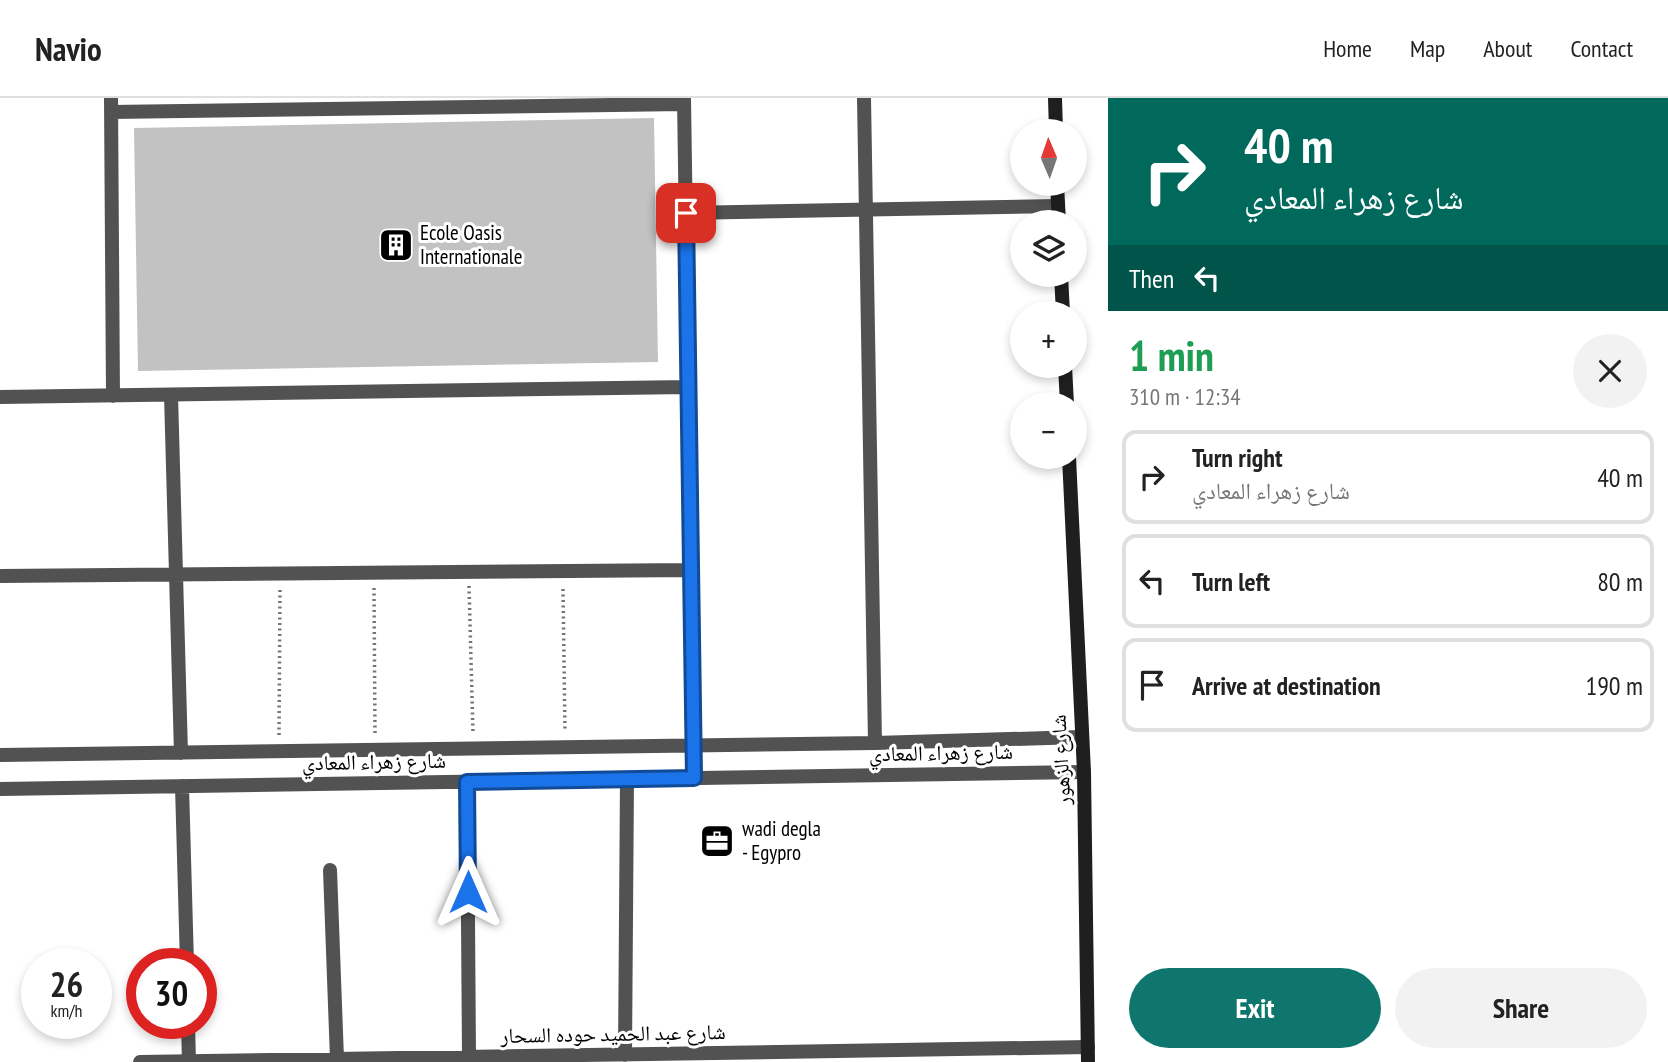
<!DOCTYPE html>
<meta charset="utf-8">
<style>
body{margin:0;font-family:"PT Sans Narrow","Noto Naskh Arabic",sans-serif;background:#f2f2f2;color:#222;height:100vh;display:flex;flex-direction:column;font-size:26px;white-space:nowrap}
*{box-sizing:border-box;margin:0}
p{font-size:23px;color:#767676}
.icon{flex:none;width:38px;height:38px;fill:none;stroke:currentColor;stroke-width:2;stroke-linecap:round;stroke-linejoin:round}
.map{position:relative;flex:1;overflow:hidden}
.sheet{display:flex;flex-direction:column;background:#fff;width:560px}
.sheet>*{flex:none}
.banner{background:#00695c;color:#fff;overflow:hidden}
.needle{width:46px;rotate:358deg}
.tools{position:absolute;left:1010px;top:21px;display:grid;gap:14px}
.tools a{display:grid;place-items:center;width:77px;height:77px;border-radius:50%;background:#fff;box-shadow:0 4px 10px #0003;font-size:35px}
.speed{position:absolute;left:21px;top:850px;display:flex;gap:14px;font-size:35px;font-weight:700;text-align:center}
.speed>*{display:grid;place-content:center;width:91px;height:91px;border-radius:50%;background:#fff;box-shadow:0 4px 10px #0003;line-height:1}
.speed small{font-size:18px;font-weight:400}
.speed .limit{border:10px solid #d22;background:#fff;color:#111}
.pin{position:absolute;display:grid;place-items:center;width:60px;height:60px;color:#fff;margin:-30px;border-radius:14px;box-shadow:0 4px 10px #0006}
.me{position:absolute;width:77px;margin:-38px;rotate:0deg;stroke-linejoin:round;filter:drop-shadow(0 0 5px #0008)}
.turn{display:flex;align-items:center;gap:24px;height:147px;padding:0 21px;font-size:32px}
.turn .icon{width:91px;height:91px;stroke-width:2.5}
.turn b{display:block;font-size:49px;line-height:60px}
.then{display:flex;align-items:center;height:66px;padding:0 21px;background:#0003;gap:14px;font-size:26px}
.round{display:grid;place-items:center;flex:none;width:74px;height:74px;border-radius:37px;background:#f2f2f2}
.head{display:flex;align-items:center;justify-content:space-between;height:119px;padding:0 21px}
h1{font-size:42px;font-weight:600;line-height:52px;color:#1e9e55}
.button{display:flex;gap:14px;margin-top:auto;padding:14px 21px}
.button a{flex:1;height:80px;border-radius:42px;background:#0f766e;color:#fff;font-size:28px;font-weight:600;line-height:80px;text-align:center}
.button a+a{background:#f2f2f2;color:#222}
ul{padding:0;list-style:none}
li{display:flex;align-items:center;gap:21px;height:94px;margin:0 14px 10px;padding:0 7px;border:4px solid #e0e0e0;border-radius:14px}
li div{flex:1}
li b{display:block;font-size:26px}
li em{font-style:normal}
header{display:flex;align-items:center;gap:42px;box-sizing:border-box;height:98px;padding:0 35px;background:#fff;border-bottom:2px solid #e0e0e0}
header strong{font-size:33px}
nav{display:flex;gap:38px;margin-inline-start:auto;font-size:24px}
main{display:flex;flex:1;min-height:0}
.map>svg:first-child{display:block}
</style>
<header>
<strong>Navio</strong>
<nav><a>Home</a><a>Map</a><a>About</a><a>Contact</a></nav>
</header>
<main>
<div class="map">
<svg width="1108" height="964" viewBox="0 0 1108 964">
<rect width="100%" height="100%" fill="#fff"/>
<path fill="#c2c2c2" d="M 654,20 L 658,264 L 138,273 L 134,30 Z"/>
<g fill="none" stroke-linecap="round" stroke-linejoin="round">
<path stroke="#747474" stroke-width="3.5" stroke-dasharray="2 3.5" stroke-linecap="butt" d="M 469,488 L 473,635
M 374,490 L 375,636
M 563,491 L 565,633
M 279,637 L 280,491"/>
<path stroke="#525252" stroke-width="14" d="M 111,0 L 113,298
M 684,0 L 694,680
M 864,0 L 875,645
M 111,14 L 684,6
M 686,115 L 1058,108
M 171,297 L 181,655
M 0,299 L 688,289
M 0,478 L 691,472
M 0,657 L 875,645 L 1081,639
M 467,684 L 469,959
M 182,688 L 187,866
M 0,691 L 1084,674
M 330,772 L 337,961
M 188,926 L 189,964
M 625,957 L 627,681
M 140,964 L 1088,949"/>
<path stroke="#1f1f1f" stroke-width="14" d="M 1055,0 L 1056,33
M 1057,86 L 1059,124
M 1061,177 L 1063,215
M 1065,268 L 1067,306
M 1069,359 L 1084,674 L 1088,964"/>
</g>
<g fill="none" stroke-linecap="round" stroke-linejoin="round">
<g stroke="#114b97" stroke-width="18">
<path id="route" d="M 468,794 L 467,684 L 694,680 L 686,115"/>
</g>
<use href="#route" stroke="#1a73e8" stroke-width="12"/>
</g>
<defs>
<g id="building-square" transform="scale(1.75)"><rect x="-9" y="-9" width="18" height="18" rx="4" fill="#000" stroke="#fff"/><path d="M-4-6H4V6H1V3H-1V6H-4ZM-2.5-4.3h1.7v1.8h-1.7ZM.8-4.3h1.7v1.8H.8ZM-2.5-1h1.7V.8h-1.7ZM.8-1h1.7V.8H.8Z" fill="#fff"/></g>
<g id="office-square" transform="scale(1.75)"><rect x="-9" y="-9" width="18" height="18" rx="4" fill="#000" stroke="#fff"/><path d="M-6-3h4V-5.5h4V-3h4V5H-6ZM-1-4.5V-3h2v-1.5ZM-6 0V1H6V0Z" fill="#fff"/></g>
</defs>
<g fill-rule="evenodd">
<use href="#building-square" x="396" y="147"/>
<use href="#office-square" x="717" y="743"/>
</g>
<g text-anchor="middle" stroke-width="6" stroke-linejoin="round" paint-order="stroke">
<g font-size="21" fill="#000" stroke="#fff" text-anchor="start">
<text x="420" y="142">Ecole Oasis<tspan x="420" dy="24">Internationale</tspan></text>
<text x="742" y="738">wadi degla<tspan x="742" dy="24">- Egypro</tspan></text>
</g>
<g font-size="21" fill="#000" stroke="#fff">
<text transform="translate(941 655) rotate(-1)" y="7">شارع زهراء المعادي</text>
<text transform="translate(1061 662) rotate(-93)" y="7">شارع الزهور</text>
<text transform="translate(374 664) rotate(-1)" y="7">شارع زهراء المعادي</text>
<text transform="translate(613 936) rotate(-1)" y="7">شارع عبد الحميد حوده السحار</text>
</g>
</g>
</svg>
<div class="tools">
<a><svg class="needle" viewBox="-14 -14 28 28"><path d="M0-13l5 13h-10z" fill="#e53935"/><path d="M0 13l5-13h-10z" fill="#767676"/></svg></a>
<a><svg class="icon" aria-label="layers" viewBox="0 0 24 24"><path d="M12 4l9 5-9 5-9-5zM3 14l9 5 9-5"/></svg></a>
<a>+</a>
<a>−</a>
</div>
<div class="speed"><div>26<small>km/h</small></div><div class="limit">30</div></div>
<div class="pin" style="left:686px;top:115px;background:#d93025"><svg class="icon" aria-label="arrive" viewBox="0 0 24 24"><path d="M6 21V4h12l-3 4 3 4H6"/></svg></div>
<svg class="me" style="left:468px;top:794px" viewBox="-20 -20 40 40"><path d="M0-17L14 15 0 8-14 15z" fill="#1a73e8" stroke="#fff" stroke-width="4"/></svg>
</div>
<section class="sheet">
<div class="banner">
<div class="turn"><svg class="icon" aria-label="right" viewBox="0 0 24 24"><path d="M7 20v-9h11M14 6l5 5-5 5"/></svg><div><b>40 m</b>شارع زهراء المعادي</div></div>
<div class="then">Then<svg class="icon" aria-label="left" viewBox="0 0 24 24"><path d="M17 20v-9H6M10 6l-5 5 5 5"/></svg></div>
</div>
<div class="head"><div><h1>1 min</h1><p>310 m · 12:34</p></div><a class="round"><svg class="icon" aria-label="close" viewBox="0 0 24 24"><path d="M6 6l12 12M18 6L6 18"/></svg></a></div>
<ul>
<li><svg class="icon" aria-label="right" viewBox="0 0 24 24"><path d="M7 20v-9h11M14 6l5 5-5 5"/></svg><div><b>Turn right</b><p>شارع زهراء المعادي</p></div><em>40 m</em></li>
<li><svg class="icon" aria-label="left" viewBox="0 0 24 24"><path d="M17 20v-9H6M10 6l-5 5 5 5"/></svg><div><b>Turn left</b></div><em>80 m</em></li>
<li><svg class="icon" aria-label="arrive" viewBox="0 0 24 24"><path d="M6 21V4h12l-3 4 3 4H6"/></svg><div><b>Arrive at destination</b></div><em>190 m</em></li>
</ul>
<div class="button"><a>Exit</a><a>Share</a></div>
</section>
</main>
